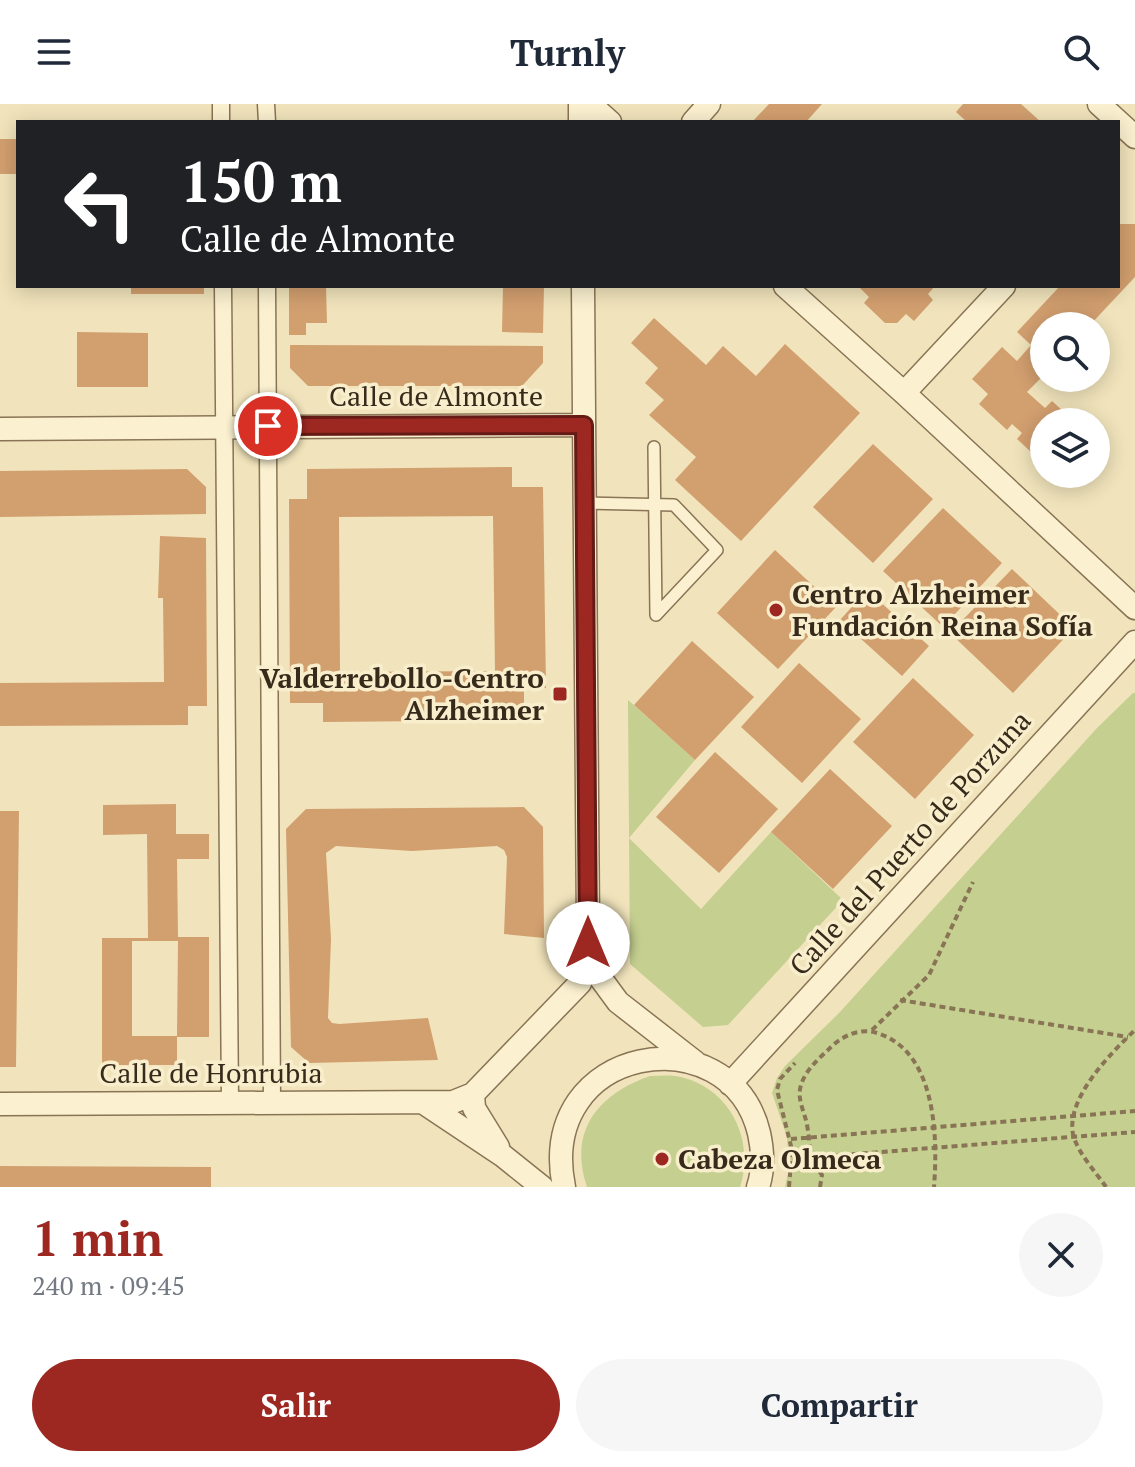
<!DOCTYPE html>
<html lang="es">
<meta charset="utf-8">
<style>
body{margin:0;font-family:"PT Serif",serif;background:#f6f6f7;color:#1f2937;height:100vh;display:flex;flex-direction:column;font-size:30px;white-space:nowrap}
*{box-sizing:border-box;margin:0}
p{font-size:26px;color:#747a83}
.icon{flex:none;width:44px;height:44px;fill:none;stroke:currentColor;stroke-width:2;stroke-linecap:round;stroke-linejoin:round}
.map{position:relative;height:1083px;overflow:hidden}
.details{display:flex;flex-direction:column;background:#fff;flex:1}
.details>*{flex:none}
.top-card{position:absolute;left:16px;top:16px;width:1104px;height:168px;border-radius:0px;box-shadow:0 4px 20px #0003;background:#202124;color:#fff;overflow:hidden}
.controls{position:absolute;left:1030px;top:208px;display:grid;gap:16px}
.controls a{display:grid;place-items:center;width:80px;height:80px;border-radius:50%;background:#fff;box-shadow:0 4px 20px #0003;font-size:40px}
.pin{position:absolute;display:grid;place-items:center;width:68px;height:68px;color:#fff;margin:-34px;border:4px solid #fff;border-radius:50%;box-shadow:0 2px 8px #0007}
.me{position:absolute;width:88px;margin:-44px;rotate:0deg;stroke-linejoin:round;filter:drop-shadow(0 0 6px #0008)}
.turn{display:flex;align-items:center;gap:28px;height:168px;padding:0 32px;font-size:36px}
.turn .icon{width:104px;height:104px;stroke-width:2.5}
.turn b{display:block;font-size:56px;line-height:68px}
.round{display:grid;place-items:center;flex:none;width:84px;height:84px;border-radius:42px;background:#f6f6f7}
.head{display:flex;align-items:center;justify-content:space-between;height:136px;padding:0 32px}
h1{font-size:48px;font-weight:600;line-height:60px;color:#9c2821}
.cta{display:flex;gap:16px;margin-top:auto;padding:16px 32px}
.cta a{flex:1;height:92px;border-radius:48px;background:#9c2821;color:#fff;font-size:32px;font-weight:600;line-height:92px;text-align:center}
.cta a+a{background:#f6f6f7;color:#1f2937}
header{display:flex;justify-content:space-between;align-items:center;height:104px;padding:0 32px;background:#fff;font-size:36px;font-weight:600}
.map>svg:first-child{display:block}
</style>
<header><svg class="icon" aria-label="menu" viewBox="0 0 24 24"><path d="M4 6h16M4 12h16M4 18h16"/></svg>Turnly<svg class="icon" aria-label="search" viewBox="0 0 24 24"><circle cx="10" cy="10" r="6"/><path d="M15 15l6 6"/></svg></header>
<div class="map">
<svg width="1135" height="1083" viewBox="0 0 1135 1083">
<rect width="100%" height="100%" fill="#f1e4bc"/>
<path fill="#c4cf90" d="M 1133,589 L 1135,589 L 1135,1083 L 785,1083 L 789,1065 L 787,1033 L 772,989 L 777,974 L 785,962 L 840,908 L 1097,624 Z
M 628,596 L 695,656 L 629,734 L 701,805 L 771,728 L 843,796 L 728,921 L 703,923 L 630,860 Z
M 650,972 C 658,972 667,971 675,972 C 728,980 756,1035 740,1083 L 587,1083 C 568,1027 598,990 650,972 Z"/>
<path fill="#d29f6f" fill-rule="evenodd" d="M 769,0 L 822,0 L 806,18 L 752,18 Z
M 963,0 L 1021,0 L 1041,18 L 967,18 L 956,8 Z
M 0,35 L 18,35 L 18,70 L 0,70 Z
M 1120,120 L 1135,120 L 1135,173 L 1089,222 L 1044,222 L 1044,271 L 1027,288 L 1045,304 L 1052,297 L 1075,318 L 1044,318 L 1044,360 L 1017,335 L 1022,329 L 1012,320 L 1007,326 L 979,300 L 988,290 L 972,275 L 1002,243 L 1017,257 L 1031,241 L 1017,228 L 1060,182 L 1118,182 Z
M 131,182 L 204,182 L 204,190 L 131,190 Z
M 289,182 L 326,182 L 327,219 L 306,219 L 306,231 L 289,231 Z
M 503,182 L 544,182 L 543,229 L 502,228 Z
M 858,182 L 935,182 L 928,190 L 933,196 L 914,217 L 906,210 L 897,219 L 885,219 L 864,199 L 869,193 Z
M 654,214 L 706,261 L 723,242 L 756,272 L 785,240 L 860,309 L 741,437 L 675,376 L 696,353 L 649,311 L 664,296 L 645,279 L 658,264 L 631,239 Z
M 77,228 L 148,229 L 148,283 L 77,283 Z
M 290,241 L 543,242 L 543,259 L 522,282 L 308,282 L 290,264 Z
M 873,340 L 933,395 L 873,459 L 813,403 Z
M 512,363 L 512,383 L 543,383 L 546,584 L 524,584 L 524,616 L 323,618 L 323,599 L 290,599 L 289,395 L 307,395 L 307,365 ZM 493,412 L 495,567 L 340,568 L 339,413 Z
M 187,365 L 206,383 L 206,410 L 0,413 L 0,367 Z
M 943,404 L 1002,459 L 943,523 L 883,467 Z
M 160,432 L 206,434 L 207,602 L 188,602 L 188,621 L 0,622 L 0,579 L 164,578 L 163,494 L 158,494 Z
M 775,446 L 836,503 L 778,565 L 717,509 Z
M 1012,465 L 1074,524 L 1013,589 L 950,529 Z
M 867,486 L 929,542 L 902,572 L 840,516 Z
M 692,537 L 754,593 L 695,656 L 634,601 Z
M 799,559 L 861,615 L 802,679 L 741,623 Z
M 913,574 L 974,631 L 915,695 L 853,638 Z
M 715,648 L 778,705 L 719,769 L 656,713 Z
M 830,665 L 892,722 L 833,785 L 771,728 Z
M 176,700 L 176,730 L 209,730 L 209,755 L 177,755 L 178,833 L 209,833 L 209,933 L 177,933 L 177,961 L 102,961 L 102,834 L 148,834 L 147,730 L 103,731 L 103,701 ZM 132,837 L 178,837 L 177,932 L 132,932 Z
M 524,703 L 543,723 L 544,834 L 504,830 L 507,753 L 504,746 L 497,742 L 412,747 L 336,742 L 326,749 L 331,835 L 328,914 L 332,919 L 339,920 L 428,914 L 438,956 L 309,959 L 291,943 L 286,725 L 306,705 Z
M 0,707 L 19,707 L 16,963 L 0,963 Z
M 0,1062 L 211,1063 L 211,1083 L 0,1083 Z"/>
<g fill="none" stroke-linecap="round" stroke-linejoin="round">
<g stroke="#897455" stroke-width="14">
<path id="service" d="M 654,343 L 656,511
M 584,399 L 674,401 L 717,446 L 656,511"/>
</g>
<g stroke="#897455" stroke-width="19">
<path id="pedestrian" d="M 221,0 L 221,18
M 266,0 L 267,18
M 223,182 L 230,999
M 267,182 L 272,999"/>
</g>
<g stroke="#897455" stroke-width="25">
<path id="minor" d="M 580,0 L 580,18
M 590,0 L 610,18
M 1099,0 L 1135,33
M 693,18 L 709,0
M 785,182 L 904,289 L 1135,504
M 904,289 L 1004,182
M 0,325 L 584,321
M 588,857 L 618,898 L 695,958
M 730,980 L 1135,538
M 473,990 L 474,1004 L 498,1043
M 424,999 L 502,1051 L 542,1083
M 0,1000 L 453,998 L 473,990 L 580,879 L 588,857 L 588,822 L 583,182
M 564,1083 C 535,940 730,909 759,1029 C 763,1047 764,1065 758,1083"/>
</g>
<path stroke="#897455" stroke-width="4" stroke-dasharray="6 4" stroke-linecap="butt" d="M 900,896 L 1128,933
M 872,926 L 929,871 L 973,778
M 791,1035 L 1135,1007
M 792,1055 L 1135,1028
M 789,1083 L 792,1046 L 777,986 L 780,975 L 795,959
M 820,1083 L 822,1071 C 805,1049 812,1046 807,1021 C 805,1009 798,998 800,985 C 803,969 817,956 828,946 C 840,933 859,923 877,929 C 936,947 938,1032 934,1083
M 1106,1083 C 1095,1067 1077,1048 1073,1030 C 1066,994 1111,949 1135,926"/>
<use href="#service" stroke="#fbf1d0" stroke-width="11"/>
<use href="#pedestrian" stroke="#fbf1d0" stroke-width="16"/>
<use href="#minor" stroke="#fbf1d0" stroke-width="22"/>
</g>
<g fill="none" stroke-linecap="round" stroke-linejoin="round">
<g stroke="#651a15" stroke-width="20">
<path id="route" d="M 268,322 L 584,321 L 588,839"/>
</g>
<use href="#route" stroke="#9c2821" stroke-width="14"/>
</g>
<g fill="#9c2821" stroke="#f8eecc" stroke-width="3">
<circle cx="776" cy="506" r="8"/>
<rect x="552" y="582" width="16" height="16" rx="4"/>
<circle cx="662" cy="1055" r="8"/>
</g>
<g text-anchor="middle" stroke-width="7" stroke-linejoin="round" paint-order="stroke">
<g font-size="28" fill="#372a1b" stroke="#f8eecc">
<text x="436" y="302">Calle de Almonte</text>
<text transform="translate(910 739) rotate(-48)" y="10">Calle del Puerto de Porzuna</text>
<text x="211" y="979">Calle de Honrubia</text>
</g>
<g font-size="28" font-weight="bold" fill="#372a1b" stroke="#f8eecc" text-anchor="start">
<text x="792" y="500">Centro Alzheimer<tspan x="792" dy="32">Fundación Reina Sofía</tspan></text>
<text x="544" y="584" text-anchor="end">Valderrebollo-Centro<tspan x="544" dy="32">Alzheimer</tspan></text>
<text x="678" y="1065">Cabeza Olmeca</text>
</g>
</g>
</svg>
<div class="controls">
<a><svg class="icon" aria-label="search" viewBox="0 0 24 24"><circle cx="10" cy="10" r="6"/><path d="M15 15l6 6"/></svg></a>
<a><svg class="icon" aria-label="layers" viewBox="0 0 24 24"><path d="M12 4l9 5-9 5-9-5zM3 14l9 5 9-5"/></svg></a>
</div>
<div class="pin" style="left:268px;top:322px;background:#d93025"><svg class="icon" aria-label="arrive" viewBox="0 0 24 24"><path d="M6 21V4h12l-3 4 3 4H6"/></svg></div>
<svg class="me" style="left:588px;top:839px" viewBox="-20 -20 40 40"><circle r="19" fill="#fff"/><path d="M0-13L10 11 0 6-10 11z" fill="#9c2821"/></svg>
<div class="top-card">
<div class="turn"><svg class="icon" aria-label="left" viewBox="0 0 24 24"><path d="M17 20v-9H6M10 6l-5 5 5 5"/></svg><div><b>150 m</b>Calle de Almonte</div></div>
</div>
</div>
<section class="details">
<div class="head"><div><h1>1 min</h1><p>240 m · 09:45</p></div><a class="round"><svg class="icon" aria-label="close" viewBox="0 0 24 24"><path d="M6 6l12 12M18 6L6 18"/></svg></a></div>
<div class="cta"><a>Salir</a><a>Compartir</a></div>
</section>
